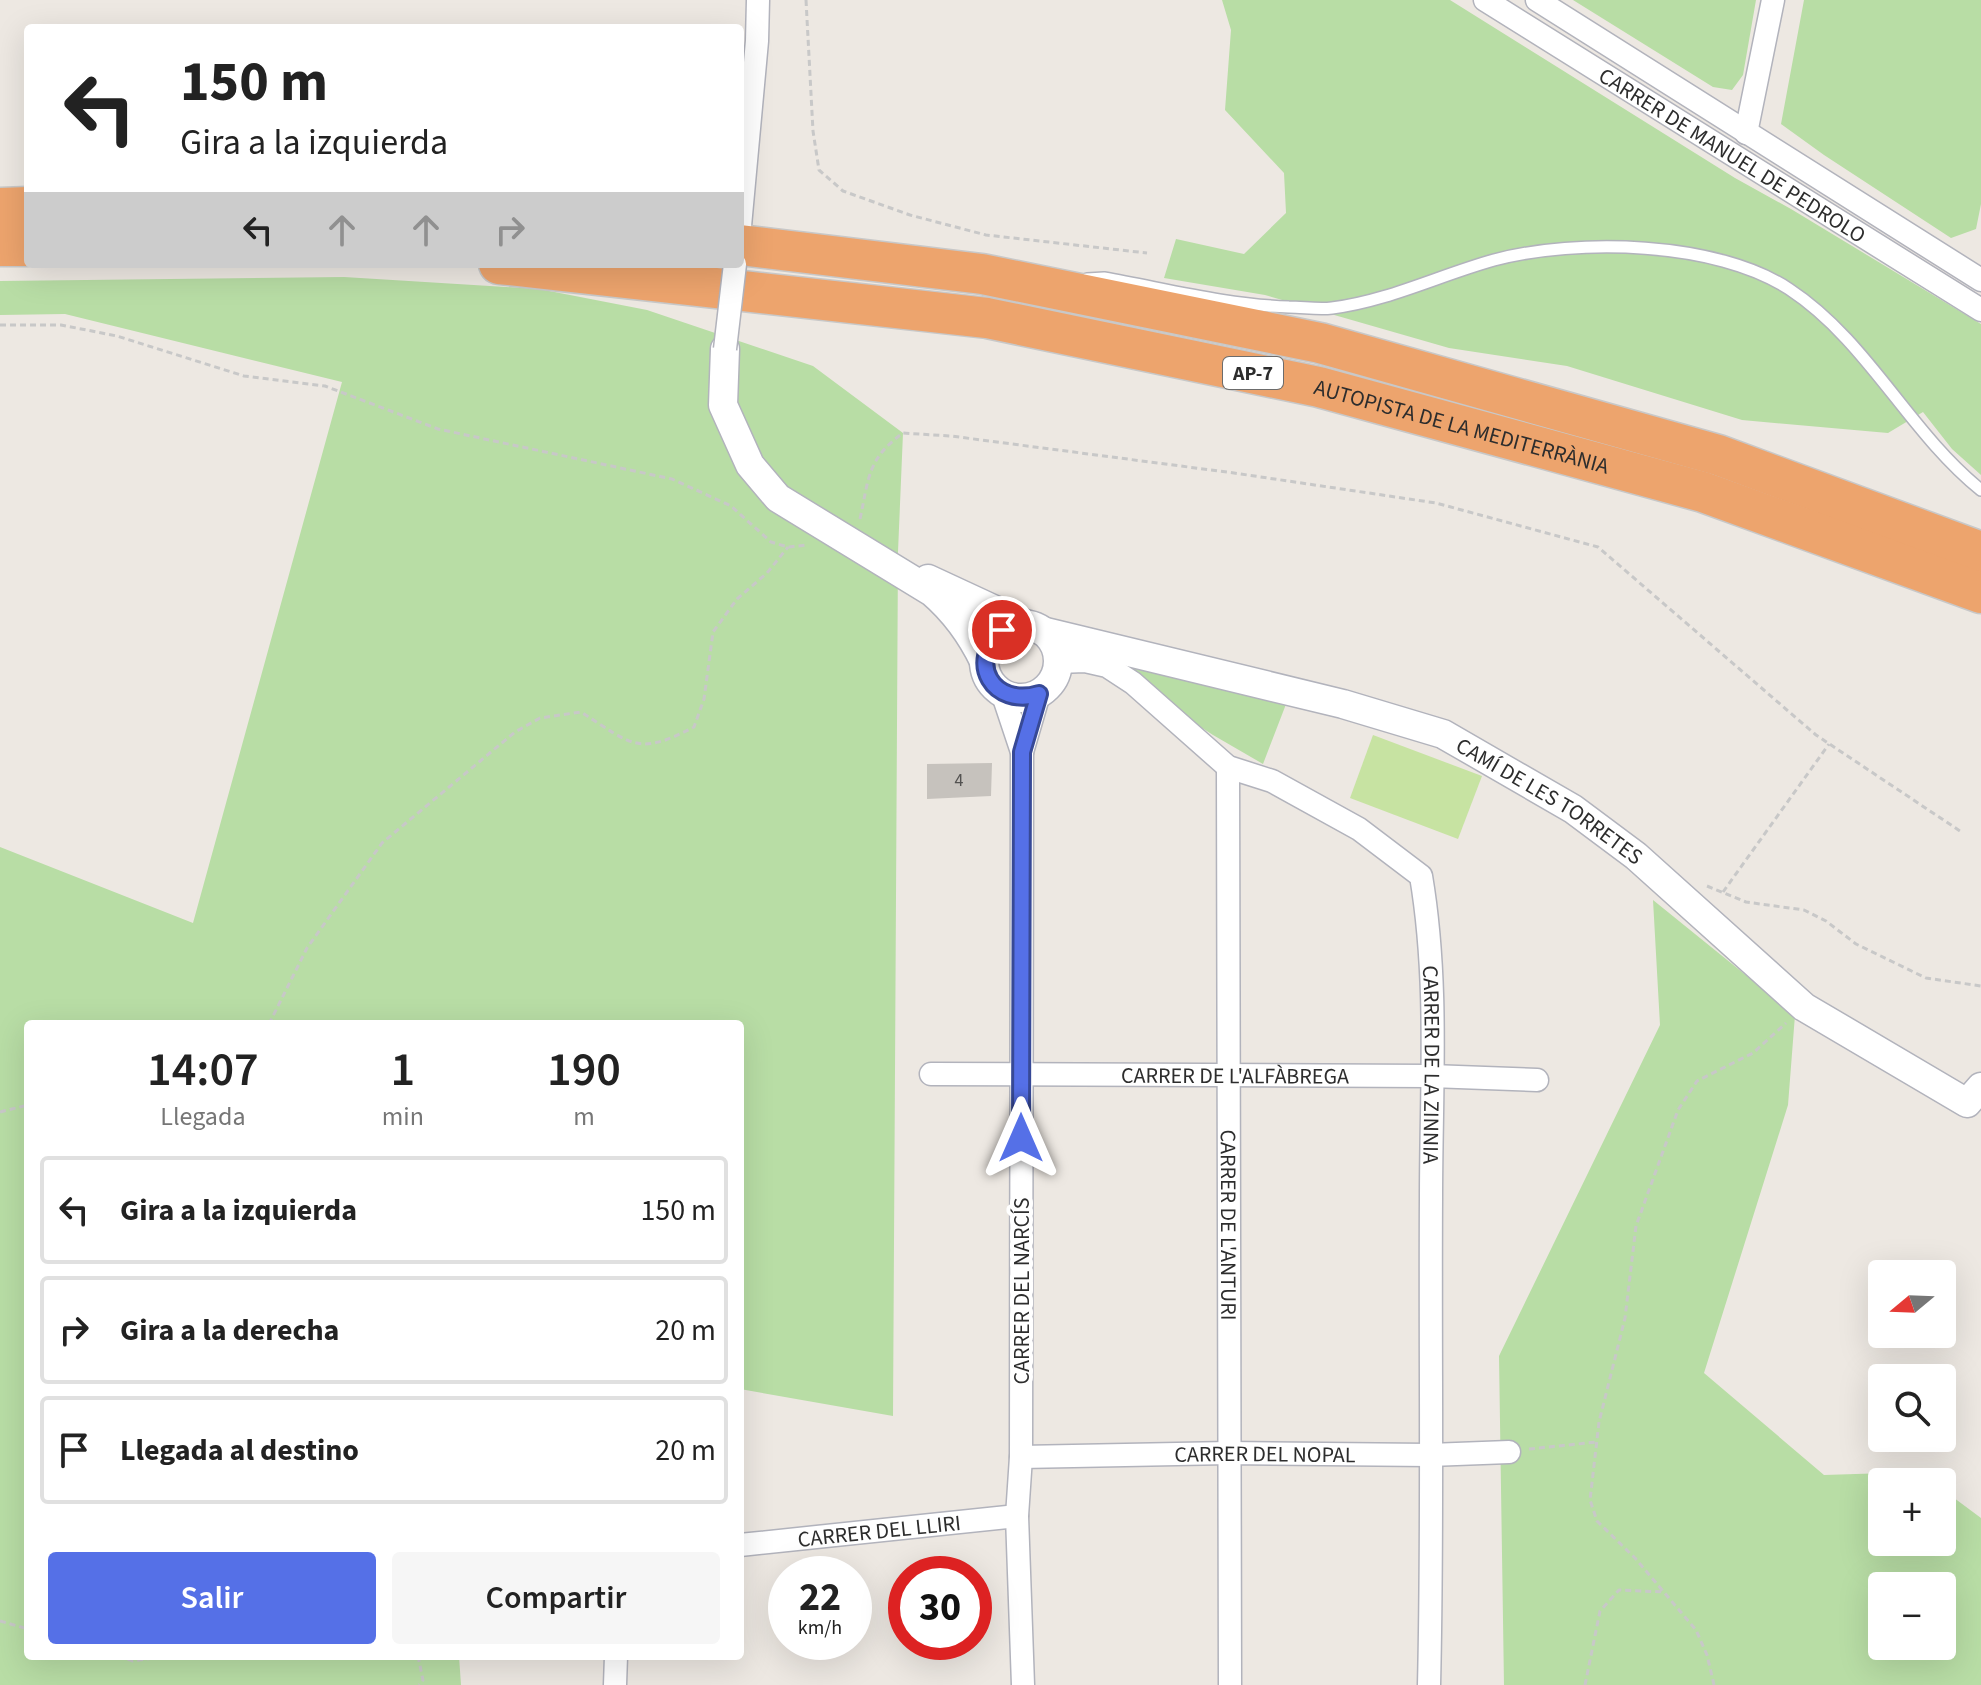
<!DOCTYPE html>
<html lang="es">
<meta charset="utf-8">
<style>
body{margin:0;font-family:"Source Sans 3",sans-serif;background:#f6f6f6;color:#222;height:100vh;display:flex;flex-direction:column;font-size:30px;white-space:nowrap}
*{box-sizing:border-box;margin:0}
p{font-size:26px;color:#767676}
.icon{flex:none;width:44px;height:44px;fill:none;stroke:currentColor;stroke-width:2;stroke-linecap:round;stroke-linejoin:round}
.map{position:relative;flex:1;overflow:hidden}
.drawer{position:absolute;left:24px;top:1020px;width:720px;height:640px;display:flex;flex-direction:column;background:#fff;border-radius:8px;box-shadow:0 8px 32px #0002}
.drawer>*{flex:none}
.banner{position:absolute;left:24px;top:24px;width:720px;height:244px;border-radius:8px;box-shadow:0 8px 32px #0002;background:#fff;color:#222;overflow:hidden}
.needle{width:52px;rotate:251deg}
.buttons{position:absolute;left:1868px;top:1260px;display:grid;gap:16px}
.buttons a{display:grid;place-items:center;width:88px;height:88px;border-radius:8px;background:#fff;box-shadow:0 8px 32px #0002;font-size:40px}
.speed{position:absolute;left:768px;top:1556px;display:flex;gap:16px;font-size:40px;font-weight:700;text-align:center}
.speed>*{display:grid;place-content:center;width:104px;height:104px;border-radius:50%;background:#fff;box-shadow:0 8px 32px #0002;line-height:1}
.speed small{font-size:20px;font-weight:400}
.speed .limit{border:12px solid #d22;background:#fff;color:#111}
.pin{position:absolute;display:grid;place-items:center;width:68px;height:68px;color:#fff;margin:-34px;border:4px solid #fff;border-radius:50%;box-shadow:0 2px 8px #0007}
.me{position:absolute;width:88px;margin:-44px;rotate:0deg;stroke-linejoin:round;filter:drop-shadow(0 0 6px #0008)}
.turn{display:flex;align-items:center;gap:28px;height:168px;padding:0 24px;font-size:36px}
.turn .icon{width:104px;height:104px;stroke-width:2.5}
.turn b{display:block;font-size:56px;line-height:68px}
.lanes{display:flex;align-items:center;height:76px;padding:0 24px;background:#0003;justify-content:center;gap:40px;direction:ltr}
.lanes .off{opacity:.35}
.eta{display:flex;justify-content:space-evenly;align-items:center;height:136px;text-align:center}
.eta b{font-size:48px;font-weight:600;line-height:56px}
.button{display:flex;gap:16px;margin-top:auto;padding:16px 24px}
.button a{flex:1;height:92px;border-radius:8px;background:#5570e7;color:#fff;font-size:32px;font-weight:600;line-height:92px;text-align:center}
.button a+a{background:#f6f6f6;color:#222}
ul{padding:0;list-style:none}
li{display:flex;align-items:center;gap:24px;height:108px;margin:0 16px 12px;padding:0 8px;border:4px solid #e0e0e0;border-radius:8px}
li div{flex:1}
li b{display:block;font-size:30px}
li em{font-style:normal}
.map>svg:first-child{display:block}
</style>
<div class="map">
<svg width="1981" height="1685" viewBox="0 0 1981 1685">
<rect width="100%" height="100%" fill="#ede8e2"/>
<path fill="#b8dda5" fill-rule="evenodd" d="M 1222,0 L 1450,0 L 1735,178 L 1791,209 L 1981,324 L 1981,475 L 1952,449 L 1923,412 L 1888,433 L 1742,420 L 1567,366 L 1449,348 L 1265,295 L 1164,278 L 1176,239 L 1244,254 L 1286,213 L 1284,173 L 1225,110 L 1231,30 Z
M 1573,0 L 1756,0 L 1743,75 L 1732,90 L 1713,87 Z
M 1804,0 L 1981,0 L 1981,204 L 1976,229 L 1951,238 L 1824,155 L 1781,124 Z
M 344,277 L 539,289 L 647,310 L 813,366 L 903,433 L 898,552 L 893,1416 L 740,1389 L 740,1024 L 28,1024 L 28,1656 L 459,1656 L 461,1685 L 0,1685 L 0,847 L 193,923 L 342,382 L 65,314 L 0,315 L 0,281 Z
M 1146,654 L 1288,699 L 1263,764 L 1213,735 L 1126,679 Z
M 1653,900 L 1795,1015 L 1788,1105 L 1704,1373 L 1824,1475 L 1919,1472 L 1932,1482 L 1882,1482 L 1882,1542 L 1942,1542 L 1942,1489 L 1981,1518 L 1981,1685 L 1504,1685 L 1499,1356 L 1660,1025 ZM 1882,1586 L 1942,1586 L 1942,1646 L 1882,1646 Z"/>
<path fill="#c7e3a2" d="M 1373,735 L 1482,776 L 1458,839 L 1350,798 Z"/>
<path fill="#c6c2bd" d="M 992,763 L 991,796 L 927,799 L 927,764 Z"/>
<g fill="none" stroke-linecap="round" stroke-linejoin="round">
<g stroke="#b2b3bc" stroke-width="14">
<path id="service" d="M 1087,279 L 1104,278 C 1166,289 1226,305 1289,307 C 1303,307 1318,310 1332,308 C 1388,301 1440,275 1494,260 C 1577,238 1716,241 1789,289 C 1868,341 1908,431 1981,490"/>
</g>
<g stroke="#b2b3bc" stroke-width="25">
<g id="minor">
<path id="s1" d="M 1485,0 L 1981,310"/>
<path d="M 1537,0 L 1981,280"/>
<path d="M 1746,133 L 1773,0"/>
<path d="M 740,226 L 757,41 L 758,0"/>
<path id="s2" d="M 1058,662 L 1085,661 L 1107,666 L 1133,683 L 1228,767 L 1272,781 L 1359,829 L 1421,876 C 1439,982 1431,1091 1431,1198 C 1430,1361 1433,1523 1429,1685"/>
<path d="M 1002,692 L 1022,752 L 1021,1457 L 1017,1516 L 1023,1685"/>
<path d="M 1022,752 L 1039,694"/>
<path id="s3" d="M 1228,767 L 1230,1685"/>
<path id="s4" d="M 931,1074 L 1431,1076 L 1537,1080"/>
<path id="s5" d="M 1021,1457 L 1229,1453 L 1430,1455 L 1509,1452"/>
<path id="s6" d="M 740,1545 L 1017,1516"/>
<path d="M 615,1685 L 616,1656"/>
</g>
</g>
<g stroke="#b2b3bc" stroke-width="31">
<g id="tertiary">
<path d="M 725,349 L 723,405 L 750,465 L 778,498 L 932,592 C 954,611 971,634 984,661"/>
<path d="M 928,579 L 1025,624"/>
<circle cx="1021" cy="661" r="37"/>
<path id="s7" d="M 1042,631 L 1343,704 L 1443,734 L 1573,809 L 1636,856 L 1804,1007 L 1967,1103 L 1981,1087"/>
</g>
</g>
<g stroke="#c8c8c8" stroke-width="43">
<g id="motorway">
<path d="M 0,208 L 28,207"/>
<path d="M 740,245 L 982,274 L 1320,343 L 1718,455 L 1981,552"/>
<path d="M 0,246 L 28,246"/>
<path id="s8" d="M 499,264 L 987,318 L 1319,387 L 1703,492 L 1981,593"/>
</g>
</g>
<path stroke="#c8c8c8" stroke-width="3" stroke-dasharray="6 4" stroke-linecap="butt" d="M 806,0 L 813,131 L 819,170 L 843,191 L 910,215 L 986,235 L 1147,253
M 0,325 L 61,325 L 117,336 L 244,376 L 325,386 L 438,429 L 672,479 L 731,506 L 771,542 L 788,547 L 807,545
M 860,519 C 869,478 867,459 903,433 L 951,436 L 1234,473 L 1436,503 L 1598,547 L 1816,735 L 1960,831
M 1707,886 L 1746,902 L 1804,910 L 1826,921 L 1856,944 L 1926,978 L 1981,986
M 1723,892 L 1829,744
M 269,1024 L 307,948 L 382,843 L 515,732 L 540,718 L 581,712 C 632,744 637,757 694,727 L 704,699 L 713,632 L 737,599 L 767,573 L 788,547
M 0,1112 L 28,1105
M 1529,1449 L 1597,1442
M 0,1621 L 28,1629
M 118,1656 L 133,1661 L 167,1656
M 418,1656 L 423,1680 L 419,1685
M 1585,1685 L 1600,1611 L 1619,1590 L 1664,1592
M 1714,1685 L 1707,1655 L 1696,1630 L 1635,1558 L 1597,1521 L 1590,1500 L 1599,1422 L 1625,1318 L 1636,1226 L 1678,1110 L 1697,1081 L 1753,1053 L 1786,1023"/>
<use href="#service" stroke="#fff" stroke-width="11"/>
<use href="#minor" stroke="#fff" stroke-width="22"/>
<use href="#tertiary" stroke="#fff" stroke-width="28"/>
<use href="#motorway" stroke="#eda46d" stroke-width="40"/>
<g stroke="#b2b3bc" stroke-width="25" stroke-linecap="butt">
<path id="minor-bridge" d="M 725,349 L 735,264"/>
</g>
<use href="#minor-bridge" stroke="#fff" stroke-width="22"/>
</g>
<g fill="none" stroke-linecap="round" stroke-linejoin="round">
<g stroke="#374996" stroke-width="20">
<path id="route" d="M 1002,630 C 966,662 993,708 1039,694 L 1022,752 L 1021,1138"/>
</g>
<use href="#route" stroke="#5570e7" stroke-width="14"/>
</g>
<g text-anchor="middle" stroke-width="8" stroke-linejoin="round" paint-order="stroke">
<g font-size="18" fill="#535251">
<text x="959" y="786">4</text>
</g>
<rect fill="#fff" stroke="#6c6c6c" stroke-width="2" x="1223" y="357" width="60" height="32" rx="6"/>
<g font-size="20" font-weight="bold" fill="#2d2d2d">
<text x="1253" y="380">AP-7</text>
</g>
<g font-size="22" fill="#2d2d2d" stroke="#fff">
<text dy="8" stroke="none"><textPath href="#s1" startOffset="292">CARRER DE MANUEL DE PEDROLO</textPath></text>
<text dy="8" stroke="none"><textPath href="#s8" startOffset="978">AUTOPISTA DE LA MEDITERRÀNIA</textPath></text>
<text dy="8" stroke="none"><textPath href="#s7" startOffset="540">CAMÍ DE LES TORRETES</textPath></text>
<text dy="8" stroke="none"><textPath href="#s2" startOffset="620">CARRER DE LA ZINNIA</textPath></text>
<text dy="8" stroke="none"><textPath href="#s4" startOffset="304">CARRER DE L'ALFÀBREGA</textPath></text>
<text dy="8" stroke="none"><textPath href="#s3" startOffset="458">CARRER DE L'ANTURI</textPath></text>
<text transform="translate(1021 1291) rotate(-90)" y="8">CARRER DEL NARCÍS</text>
<text dy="8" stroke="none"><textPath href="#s5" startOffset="244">CARRER DEL NOPAL</textPath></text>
<text dy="8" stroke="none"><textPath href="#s6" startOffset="140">CARRER DEL LLIRI</textPath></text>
</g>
</g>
</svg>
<div class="buttons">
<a><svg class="needle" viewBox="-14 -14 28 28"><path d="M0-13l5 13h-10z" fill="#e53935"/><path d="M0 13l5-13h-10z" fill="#767676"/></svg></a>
<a><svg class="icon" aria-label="search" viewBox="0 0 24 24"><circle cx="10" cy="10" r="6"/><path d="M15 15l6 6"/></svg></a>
<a>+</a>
<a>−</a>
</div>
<div class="speed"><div>22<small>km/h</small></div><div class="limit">30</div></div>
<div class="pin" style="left:1002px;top:630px;background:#d93025"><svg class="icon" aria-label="arrive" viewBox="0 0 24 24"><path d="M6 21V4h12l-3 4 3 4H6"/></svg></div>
<svg class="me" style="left:1021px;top:1138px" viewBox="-20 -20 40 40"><path d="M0-17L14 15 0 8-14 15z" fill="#5570e7" stroke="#fff" stroke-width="4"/></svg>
<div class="banner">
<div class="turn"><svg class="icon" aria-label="left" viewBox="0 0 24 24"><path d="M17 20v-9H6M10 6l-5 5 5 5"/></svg><div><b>150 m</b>Gira a la izquierda</div></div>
<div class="lanes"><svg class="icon" aria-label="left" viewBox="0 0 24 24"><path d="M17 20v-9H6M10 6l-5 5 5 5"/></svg><svg class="icon off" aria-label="ahead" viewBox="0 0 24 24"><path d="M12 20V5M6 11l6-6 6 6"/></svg><svg class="icon off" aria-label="ahead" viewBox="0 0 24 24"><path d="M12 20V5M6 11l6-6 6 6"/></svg><svg class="icon off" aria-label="right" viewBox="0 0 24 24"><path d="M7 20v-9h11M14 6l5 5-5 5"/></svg></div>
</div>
<section class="drawer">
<div class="eta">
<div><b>14:07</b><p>Llegada</p></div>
<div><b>1</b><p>min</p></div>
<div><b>190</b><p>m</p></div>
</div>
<ul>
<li><svg class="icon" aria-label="left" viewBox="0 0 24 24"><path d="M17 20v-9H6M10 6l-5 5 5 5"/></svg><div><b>Gira a la izquierda</b></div><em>150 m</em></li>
<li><svg class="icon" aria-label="right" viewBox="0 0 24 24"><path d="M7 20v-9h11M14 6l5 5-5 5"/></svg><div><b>Gira a la derecha</b></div><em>20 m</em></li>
<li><svg class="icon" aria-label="arrive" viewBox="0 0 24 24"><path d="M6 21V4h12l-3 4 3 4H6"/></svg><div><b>Llegada al destino</b></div><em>20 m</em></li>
</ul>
<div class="button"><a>Salir</a><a>Compartir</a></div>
</section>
</div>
